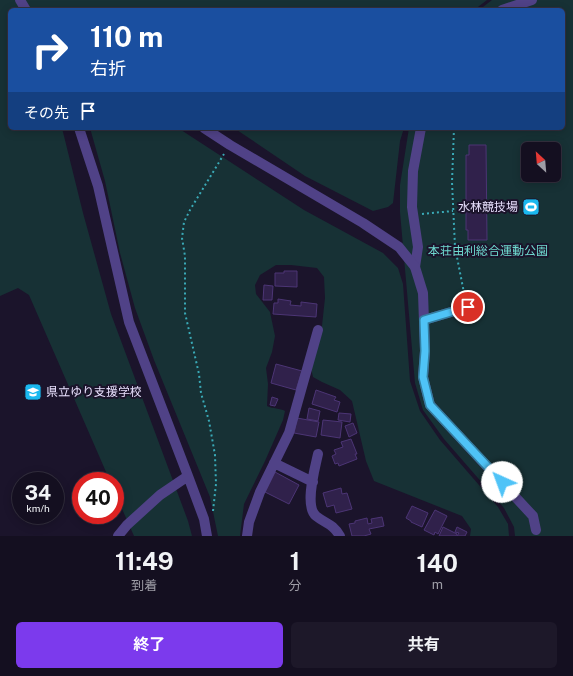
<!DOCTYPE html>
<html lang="ja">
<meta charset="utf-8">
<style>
body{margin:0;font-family:"Public Sans","Noto Sans JP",sans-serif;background:#1d1829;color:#f1f3f6;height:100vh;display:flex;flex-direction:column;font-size:15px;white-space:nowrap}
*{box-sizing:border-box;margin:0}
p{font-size:13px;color:#9d9ca5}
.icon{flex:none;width:22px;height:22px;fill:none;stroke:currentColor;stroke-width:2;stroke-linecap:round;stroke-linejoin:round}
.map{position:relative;height:536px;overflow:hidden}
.panel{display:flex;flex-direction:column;background:#140f20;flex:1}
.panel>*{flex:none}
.banner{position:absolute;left:8px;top:8px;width:557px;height:122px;border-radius:6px;box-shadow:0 2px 10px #0003,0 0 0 1px #332f3e;background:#1a4fa0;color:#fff;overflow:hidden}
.needle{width:26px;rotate:334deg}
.tools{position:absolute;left:521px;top:142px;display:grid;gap:8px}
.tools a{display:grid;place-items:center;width:40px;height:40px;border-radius:6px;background:#140f20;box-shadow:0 2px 10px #0003,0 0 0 1px #332f3e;font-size:20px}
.speed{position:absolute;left:12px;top:472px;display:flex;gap:8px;font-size:20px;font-weight:700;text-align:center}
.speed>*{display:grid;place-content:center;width:52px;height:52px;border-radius:50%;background:#140f20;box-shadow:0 2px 10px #0003,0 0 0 1px #332f3e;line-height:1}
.speed small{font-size:10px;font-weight:400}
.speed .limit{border:6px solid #d22;background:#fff;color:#111}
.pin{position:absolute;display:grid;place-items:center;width:34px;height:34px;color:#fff;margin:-17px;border:2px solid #fff;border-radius:50%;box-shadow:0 1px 4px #0007}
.me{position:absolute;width:44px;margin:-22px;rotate:317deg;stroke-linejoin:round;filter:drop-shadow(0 0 3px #0008)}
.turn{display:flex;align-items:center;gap:14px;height:84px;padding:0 16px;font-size:18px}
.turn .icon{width:52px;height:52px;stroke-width:2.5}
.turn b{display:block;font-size:28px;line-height:34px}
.then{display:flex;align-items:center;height:38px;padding:0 16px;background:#0003;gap:8px;font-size:15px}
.eta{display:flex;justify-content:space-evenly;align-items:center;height:68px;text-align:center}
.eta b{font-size:24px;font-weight:700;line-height:28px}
.primary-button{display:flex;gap:8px;margin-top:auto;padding:8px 16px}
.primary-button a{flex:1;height:46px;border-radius:6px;background:#7c3aed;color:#fff;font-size:16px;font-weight:700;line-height:46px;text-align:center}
.primary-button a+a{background:#1d1829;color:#f1f3f6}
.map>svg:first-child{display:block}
</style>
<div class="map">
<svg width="573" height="536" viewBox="0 0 573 536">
<rect width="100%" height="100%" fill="#1b142b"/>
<path fill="#173135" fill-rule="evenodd" d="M 0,0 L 487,0 L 474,10 L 10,10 L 10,128 L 62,128 L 83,213 L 111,314 L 188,521 L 192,536 L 134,536 L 115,493 L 115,481 L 110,481 L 29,295 L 18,288 L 0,296 Z
M 492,0 L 573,0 L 573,536 L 515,536 L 514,527 L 504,508 L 444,439 L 423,410 L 415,383 L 400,212 L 400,185 L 409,128 L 563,128 L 563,10 L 479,10 ZM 528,149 L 554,149 L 554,175 L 528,175 Z
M 90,128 L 178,128 L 304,210 L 383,253 L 398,268 L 403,284 L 410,381 L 420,411 L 440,440 L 498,507 L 508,524 L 509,536 L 470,536 L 471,529 L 462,516 L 374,481 L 366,461 L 352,401 L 340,390 L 322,382 L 313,377 L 311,368 L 321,335 L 325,298 L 324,277 L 317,268 L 291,265 L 276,265 L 260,275 L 255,285 L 256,294 L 270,312 L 275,336 L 272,352 L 266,368 L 268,384 L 267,406 C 273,409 280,408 285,411 L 283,420 L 265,461 L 244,504 L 240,536 L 218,536 L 210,497 L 154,360 L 135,308 L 120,253 L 105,181 Z
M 234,128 L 404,128 L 400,141 L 393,203 L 388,207 L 373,211 L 305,176 Z"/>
<path fill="#30214b" stroke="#4c3575" d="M 469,145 L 486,145 L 487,240 L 468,240 L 468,230 L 466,230 L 466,155 L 469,155 Z
M 284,271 L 297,271 L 297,287 L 275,286 L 275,273 L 284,273 Z
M 264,285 L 273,286 L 272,300 L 263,300 Z
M 278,299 L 291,301 L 290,305 L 301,306 L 301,302 L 317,304 L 316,317 L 273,314 L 274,303 L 278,303 Z
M 276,364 L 302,371 L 296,390 L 271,383 Z
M 316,390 L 336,397 L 334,400 L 340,402 L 337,412 L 312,404 Z
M 272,397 L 278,399 L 275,406 L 270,405 Z
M 309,408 L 320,411 L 318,421 L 307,419 Z
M 339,413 L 351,414 L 350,422 L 338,420 Z
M 297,418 L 319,422 L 316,437 L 294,433 Z
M 323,420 L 342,422 L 340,438 L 321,435 Z
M 353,423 L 357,433 L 349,437 L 345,426 Z
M 351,439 L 357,454 L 355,454 L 357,459 L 339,466 L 338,463 L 335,464 L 332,456 L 336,454 L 334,450 L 343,447 L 341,442 Z
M 275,472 L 299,485 L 289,504 L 265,492 Z
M 341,488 L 342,494 L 347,493 L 352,509 L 336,513 L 334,505 L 327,507 L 323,493 Z
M 412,506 L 428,513 L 422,527 L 411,522 L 411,521 L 406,518 Z
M 435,510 L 447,516 L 438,534 L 435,532 L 434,535 L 424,530 Z
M 382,517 L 384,526 L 369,529 L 371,534 L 364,536 L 352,536 L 349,524 L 355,523 L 355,521 L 367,518 L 368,524 L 372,523 L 371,519 Z
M 443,527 L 457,534 L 456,536 L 439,536 Z
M 457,527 L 467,532 L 465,536 L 457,536 L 459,533 L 455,532 Z"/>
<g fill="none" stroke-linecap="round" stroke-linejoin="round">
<path stroke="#3aaab7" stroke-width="2" stroke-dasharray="2 3" stroke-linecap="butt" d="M 454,128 L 452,182 L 455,247 L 465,298
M 422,214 L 453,211
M 213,511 L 216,484 L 215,455 L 209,421 L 201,393 L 199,374 L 185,313 L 185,256 L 182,238 L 184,222 L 190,210 L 224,154"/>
<path stroke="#504287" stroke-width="10" d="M 502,10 L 532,0
M 415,267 L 418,247 L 412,207 L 413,171 L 421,128
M 424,320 L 468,307
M 318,454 C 315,468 304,506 316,516 C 326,524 332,523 340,536
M 274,463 L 313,482
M 247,536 L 249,522 L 260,492 L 289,433 L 318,330"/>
<path stroke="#504287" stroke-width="10" d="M 20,0 L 26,10
M 79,128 L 98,186 L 129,322 L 188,476 L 204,519 L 207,536
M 204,128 L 230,145 L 363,223 L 399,247 L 415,267 L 423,293 L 425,351 L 423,377 L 430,405 L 533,516 L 536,530
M 118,536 L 127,525 L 160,495 L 188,476"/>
</g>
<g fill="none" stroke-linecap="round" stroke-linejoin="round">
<g stroke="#337fa1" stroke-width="10">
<path id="route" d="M 468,307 L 424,320 L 425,351 L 423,377 L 430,405 L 502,482"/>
</g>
<use href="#route" stroke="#4fc3f7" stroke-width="7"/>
</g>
<defs>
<g id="stadium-square" transform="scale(0.9)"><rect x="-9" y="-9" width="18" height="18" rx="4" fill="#1ab8ef" stroke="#1b142b"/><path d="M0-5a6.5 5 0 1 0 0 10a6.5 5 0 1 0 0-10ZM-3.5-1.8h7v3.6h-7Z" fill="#fff"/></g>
<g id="school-square" transform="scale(0.9)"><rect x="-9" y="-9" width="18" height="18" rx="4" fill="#1ab8ef" stroke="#1b142b"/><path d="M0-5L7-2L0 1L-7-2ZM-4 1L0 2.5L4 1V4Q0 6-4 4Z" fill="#fff"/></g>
</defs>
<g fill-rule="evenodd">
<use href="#stadium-square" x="531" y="207"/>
<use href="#school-square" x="33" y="392"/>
</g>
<g text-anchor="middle" stroke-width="4" stroke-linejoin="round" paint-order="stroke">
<g font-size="12" fill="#e8e0fd" stroke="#1b142b" text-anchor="end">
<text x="518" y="211">水林競技場</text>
<text x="46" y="396" text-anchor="start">県立ゆり支援学校</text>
</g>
<g font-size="12" fill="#6fdad0" stroke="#1b142b">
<text x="488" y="255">本荘由利総合運動公園</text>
</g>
</g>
</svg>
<div class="tools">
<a><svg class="needle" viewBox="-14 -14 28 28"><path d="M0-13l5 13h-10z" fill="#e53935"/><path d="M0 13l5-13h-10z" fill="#9d9ca5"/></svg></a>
</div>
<div class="speed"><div>34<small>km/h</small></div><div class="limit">40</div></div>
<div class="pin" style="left:468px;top:307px;background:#d93025"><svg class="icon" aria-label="arrive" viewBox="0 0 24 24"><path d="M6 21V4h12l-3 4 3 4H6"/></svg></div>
<svg class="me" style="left:502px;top:482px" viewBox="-20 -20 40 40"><circle r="19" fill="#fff"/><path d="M0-13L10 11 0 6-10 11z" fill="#4fc3f7"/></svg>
<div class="banner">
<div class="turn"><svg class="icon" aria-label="right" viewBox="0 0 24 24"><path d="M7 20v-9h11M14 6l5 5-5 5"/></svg><div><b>110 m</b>右折</div></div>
<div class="then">その先<svg class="icon" aria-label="arrive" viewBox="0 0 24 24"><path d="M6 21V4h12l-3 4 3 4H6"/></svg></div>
</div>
</div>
<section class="panel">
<div class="eta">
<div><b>11:49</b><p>到着</p></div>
<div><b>1</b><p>分</p></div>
<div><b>140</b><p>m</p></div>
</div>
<div class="primary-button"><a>終了</a><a>共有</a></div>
</section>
